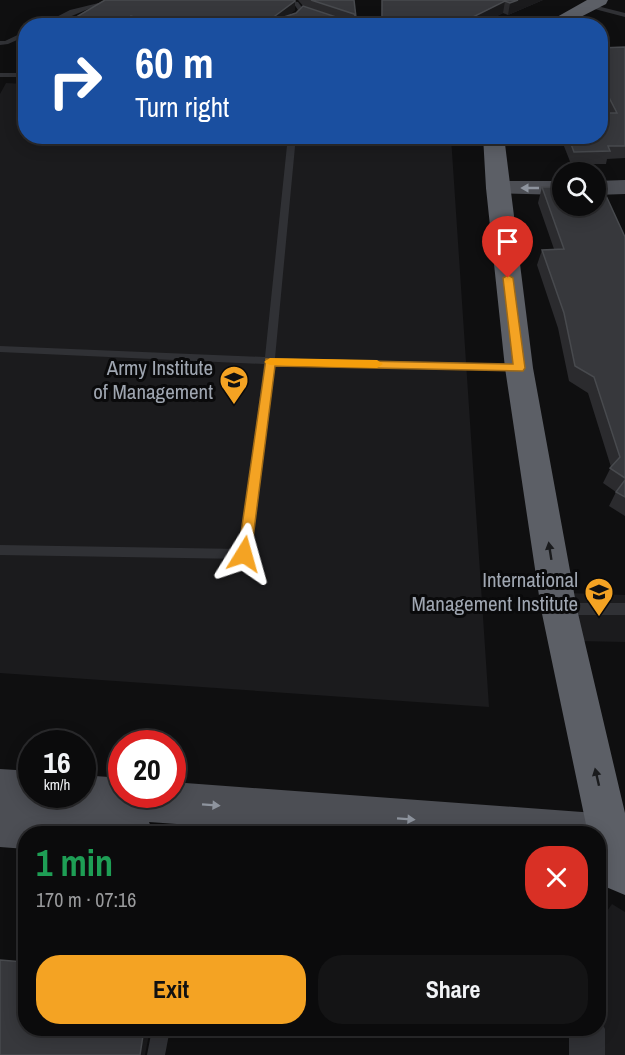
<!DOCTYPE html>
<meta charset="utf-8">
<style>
body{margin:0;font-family:"Archivo Narrow",sans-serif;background:#141415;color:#f1f3f6;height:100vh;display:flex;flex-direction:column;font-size:22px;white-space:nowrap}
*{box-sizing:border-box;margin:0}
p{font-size:20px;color:#9a9b9d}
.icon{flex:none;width:33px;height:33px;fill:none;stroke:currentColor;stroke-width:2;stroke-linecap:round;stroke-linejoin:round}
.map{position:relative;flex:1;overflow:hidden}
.panel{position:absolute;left:18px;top:826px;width:588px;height:210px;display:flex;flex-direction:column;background:#0b0b0c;border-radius:24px;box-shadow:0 3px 15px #0003,0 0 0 2px #2b2b2d}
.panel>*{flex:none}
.banner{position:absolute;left:18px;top:18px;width:590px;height:126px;border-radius:24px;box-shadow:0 3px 15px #0003,0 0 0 2px #2b2b2d;background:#1a4fa0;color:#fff;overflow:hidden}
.tools{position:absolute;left:552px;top:162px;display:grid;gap:12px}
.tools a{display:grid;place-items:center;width:54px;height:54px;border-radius:50%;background:#0b0b0c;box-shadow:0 3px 15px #0003,0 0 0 2px #2b2b2d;font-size:30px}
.speed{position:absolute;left:18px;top:730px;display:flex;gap:12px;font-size:30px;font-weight:700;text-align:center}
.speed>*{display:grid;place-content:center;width:78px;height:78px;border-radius:50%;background:#0b0b0c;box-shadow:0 3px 15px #0003,0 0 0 2px #2b2b2d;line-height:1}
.speed small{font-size:15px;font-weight:400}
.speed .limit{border:9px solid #d22;background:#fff;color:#111}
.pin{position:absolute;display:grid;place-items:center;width:51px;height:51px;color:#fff;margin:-62px -26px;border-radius:50% 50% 50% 0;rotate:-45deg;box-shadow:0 0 6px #0007}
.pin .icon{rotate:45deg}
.me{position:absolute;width:66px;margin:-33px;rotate:8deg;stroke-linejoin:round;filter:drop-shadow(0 0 4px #0008)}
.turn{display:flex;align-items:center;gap:21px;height:126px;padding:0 18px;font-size:27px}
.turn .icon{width:78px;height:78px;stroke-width:2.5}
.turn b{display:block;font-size:42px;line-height:51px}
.round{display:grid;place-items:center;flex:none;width:63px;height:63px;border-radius:24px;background:#141415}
.head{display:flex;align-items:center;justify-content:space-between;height:102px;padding:0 18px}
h1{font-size:36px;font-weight:800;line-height:45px;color:#1e9e55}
.cta{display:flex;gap:12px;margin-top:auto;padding:12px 18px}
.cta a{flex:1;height:69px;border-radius:24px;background:#f4a323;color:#111;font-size:24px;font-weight:800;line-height:69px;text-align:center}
.cta a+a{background:#141415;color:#f1f3f6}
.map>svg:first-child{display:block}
</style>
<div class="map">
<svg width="625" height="1055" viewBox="0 0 625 1055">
<rect width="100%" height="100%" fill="#0f0f10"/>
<path fill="#1b1b1d" d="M 6,83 L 25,84 L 26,136 L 451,137 L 489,707 L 0,673 L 0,94 Z
M 567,593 L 625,595 L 625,642 L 577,641 Z
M 612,904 L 625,912 L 625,1055 L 604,1055 L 602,918 Z"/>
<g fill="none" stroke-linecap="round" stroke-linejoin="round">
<path fill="#303135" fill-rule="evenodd" d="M 111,0 L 128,0 L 93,7 L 48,26 L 39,26 L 70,10 Z
M 283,0 L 298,2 L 304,10 C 298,20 290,26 278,26 L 295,15 L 298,10 L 294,4 Z
M 589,4 L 625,13 L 625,17 L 587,7 Z
M 26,31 L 26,36 L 8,44 L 0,45 L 0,41 L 5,41 Z
M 0,73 L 26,73 L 26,77 L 0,77 Z
M 288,136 L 296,136 L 275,358 L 519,364 L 524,368 L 523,371 L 275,365 L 249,558 L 245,559 L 0,555 L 0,545 L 240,549 L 264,364 L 0,352 L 0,346 L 265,357 Z
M 561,603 L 625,603 L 625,615 L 561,615 L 556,613 L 555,609 L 556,605 Z
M 152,1029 L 170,1029 L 165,1055 L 147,1055 Z"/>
<path fill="#303135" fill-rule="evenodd" d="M 598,1016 L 605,1029 L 605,1055 L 569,1055 L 569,1029 L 598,1029 Z"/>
<path fill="#4c4e54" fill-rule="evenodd" d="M 625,180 L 625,194 L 596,195 L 596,181 Z
M 497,181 L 562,181 L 562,195 L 489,193 L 486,188 L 489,183 Z
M 0,769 L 32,771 L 32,795 L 82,795 L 82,775 L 122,778 L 122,795 L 172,795 L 172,782 L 609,814 L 624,820 L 625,848 L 609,856 L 598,855 L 598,834 L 313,834 L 149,822 L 154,834 L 26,834 L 26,849 L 0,847 ZM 50,799 L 54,808 L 44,808 L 47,807 Z"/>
<path fill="#5c5f66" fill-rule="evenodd" d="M 587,0 L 608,0 L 606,4 L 563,26 L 541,26 Z
M 483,136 L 504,136 L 533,368 L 577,609 L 625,813 L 625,895 L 606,887 L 598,870 L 598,834 L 588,834 L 541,609 L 505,368 L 486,188 Z"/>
</g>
<path fill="#2b2b2e" d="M 105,0 L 295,1 L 295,10 L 289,15 L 296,13 L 304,7 L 298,0 L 354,0 L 357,26 L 61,26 Z
M 382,0 L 543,0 L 508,15 L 503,13 L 477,26 L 381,26 Z
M 625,47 L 625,158 L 607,159 L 606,164 L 571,164 L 560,136 L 600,136 L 607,113 L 600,100 L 600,48 Z
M 542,187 L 625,237 L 625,516 L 609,506 L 616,492 L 603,483 L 611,467 L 588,393 L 569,381 L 558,328 L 537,265 L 542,250 L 554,249 L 538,203 Z"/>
<path fill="#1a1a1c" d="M 518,0 L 543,0 L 508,15 L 510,3 Z
M 295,1 L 295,10 L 276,26 L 275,16 Z
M 505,1 L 503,13 L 477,26 L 455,26 Z
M 131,16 L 133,26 L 115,26 Z
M 144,1029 L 150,1029 L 145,1055 L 140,1055 Z"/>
<path fill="#37383c" stroke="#484a4e" stroke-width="1.5" d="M 105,0 L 295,0 L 295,1 L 275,16 L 278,19 L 296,13 L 303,6 L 342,19 L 356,17 L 354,14 L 311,0 L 354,0 L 357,26 L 163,26 L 131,16 L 115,26 L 61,26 Z
M 382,0 L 518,0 L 510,3 L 505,1 L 455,26 L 382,26 Z
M 625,47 L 625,146 L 608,146 L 610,151 L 574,152 L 568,136 L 600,136 L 600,113 L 617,113 L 600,80 L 600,48 Z
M 542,187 L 562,187 L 562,206 L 596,206 L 596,187 L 602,187 L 625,237 L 625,478 L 610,468 L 620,457 L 594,377 L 575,366 L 564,313 L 542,250 L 564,249 Z
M 625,480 L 625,497 L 616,492 Z
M 26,957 L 26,1029 L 144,1029 L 140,1055 L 0,1055 L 0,960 L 24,962 Z"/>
<defs><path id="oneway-solid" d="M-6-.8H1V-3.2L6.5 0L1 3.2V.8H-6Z" transform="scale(1.5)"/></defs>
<g fill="#8e949e">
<use href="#oneway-solid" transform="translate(530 188) rotate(180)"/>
<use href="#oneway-solid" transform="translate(211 805) rotate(4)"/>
<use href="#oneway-solid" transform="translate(406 819) rotate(4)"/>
</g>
<g fill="#1a1b1d">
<use href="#oneway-solid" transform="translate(550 551) rotate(-99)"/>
<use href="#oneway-solid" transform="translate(597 777) rotate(-103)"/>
</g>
<path fill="#f4a323" stroke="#9f6a17" stroke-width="1.5" d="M 508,275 L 513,278 L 525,368 L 523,371 L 275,366 L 251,554 L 249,558 L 240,558 L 238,554 L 266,359 L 513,364 L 503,278 Z"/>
<path fill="#f59e0b" d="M 270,358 L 377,360 L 383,364 L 377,368 L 270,365 L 264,362 Z"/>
<defs>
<g id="university-pin" transform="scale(1.5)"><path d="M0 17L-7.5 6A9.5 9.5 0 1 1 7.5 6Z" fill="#f4a323" stroke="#0a0a0b"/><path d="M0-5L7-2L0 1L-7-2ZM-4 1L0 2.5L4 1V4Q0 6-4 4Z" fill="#111"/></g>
</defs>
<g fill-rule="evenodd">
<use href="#university-pin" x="234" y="380"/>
<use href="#university-pin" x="599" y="592"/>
</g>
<g text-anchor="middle" stroke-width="6" stroke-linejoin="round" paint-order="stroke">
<g font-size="21" fill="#9fa6b1" stroke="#0a0a0b" text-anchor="end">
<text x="213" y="375">Army Institute<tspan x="213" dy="24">of Management</tspan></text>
<text x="578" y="587">International<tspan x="578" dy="24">Management Institute</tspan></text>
</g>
</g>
</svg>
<div class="tools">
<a><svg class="icon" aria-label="search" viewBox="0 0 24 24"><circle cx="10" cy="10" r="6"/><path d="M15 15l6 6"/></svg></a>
</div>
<div class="speed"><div>16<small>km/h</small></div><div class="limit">20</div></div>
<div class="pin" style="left:508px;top:278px;background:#d93025"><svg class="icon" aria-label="arrive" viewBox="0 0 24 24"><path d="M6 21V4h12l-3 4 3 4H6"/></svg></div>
<svg class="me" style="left:244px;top:554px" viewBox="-20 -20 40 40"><path d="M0-17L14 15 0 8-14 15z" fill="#f4a323" stroke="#fff" stroke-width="4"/></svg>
<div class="banner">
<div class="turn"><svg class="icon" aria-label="right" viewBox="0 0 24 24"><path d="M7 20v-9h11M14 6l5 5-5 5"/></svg><div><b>60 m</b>Turn right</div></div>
</div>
<section class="panel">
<div class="head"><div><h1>1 min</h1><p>170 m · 07:16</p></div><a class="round" style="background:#d93025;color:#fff"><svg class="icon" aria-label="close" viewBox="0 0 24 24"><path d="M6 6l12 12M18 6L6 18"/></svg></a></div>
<div class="cta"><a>Exit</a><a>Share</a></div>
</section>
</div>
